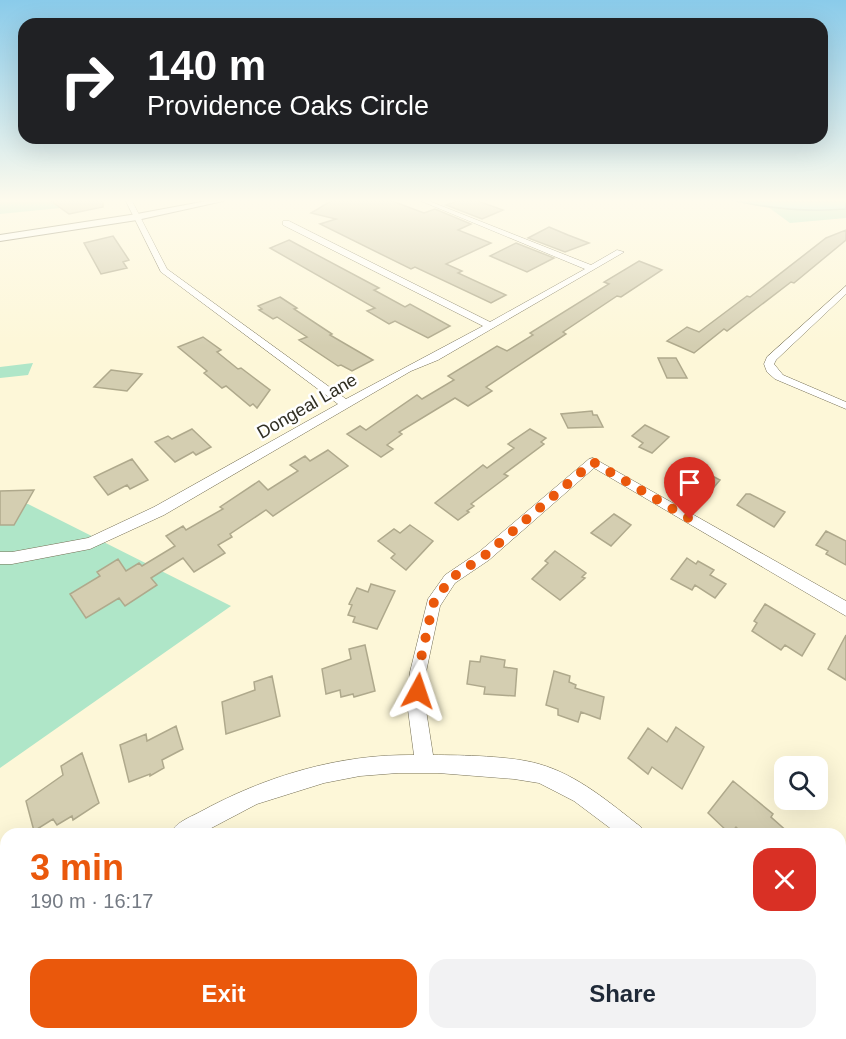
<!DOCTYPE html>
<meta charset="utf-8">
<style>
body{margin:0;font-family:Helvetica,sans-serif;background:#f2f2f3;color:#1f2937;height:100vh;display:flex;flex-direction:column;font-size:22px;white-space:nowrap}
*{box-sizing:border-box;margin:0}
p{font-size:20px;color:#747a83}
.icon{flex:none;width:33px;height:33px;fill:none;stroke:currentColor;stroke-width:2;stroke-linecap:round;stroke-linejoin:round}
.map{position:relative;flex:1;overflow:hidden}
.drawer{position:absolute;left:0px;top:828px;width:846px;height:212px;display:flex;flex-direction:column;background:#fff;border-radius:18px 18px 0 0;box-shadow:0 6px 24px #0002}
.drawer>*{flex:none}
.banner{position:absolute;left:18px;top:18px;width:810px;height:126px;border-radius:18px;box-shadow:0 6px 24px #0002;background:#202124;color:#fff;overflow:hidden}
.tools{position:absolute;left:774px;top:756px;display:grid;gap:12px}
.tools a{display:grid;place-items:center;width:54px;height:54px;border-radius:12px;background:#fff;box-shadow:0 6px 24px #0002;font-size:30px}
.pin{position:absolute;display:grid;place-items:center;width:51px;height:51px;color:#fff;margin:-62px -26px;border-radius:50% 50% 50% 0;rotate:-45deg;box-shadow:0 0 6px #0007}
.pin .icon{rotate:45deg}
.me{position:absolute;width:66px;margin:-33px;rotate:5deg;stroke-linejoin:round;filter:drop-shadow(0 0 4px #0008)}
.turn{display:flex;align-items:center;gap:21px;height:126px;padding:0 30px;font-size:27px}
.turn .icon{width:78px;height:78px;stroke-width:2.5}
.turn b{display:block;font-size:42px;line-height:51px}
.round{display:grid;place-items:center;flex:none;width:63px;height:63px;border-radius:18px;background:#f2f2f3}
.overview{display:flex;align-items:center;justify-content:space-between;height:102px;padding:0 30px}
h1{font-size:36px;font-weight:700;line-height:45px;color:#ea580c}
.action{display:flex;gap:12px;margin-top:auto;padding:12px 30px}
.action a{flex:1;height:69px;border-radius:18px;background:#ea580c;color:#fff;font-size:24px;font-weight:700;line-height:69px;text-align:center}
.action a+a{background:#f2f2f3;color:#1f2937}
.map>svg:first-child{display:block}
</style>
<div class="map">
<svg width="846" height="1039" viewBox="0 0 846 1039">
<rect width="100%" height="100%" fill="#fdf7d8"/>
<path fill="#afe6c8" d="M 0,201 L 99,201 L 91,205 L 0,214 Z
M 760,201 L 846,201 L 846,218 L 790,223 Z
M 33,363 L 28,375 L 0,378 L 0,367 Z
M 0,504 L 28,504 L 231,606 L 0,768 Z
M 493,1034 L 578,1034 L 573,1039 L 496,1039 Z"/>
<path fill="#9eeded" stroke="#7db4b0" stroke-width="1.5" d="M 736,201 L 846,201 L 846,209 C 809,212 772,209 736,201 Z"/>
<path fill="#d4ceb1" stroke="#afa98c" stroke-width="1.5" d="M 51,201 L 103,201 L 103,207 L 69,214 Z
M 331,201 L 392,201 L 424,213 L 435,209 L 471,224 L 458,230 L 491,243 L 446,264 L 462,271 L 458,273 L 506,295 L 491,303 L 415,267 L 411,269 L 320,224 L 336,219 L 311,213 Z
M 458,201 L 478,201 L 503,210 L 482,219 L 446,205 Z
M 549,227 L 568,235 L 589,243 L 565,252 L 528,238 Z
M 846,230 L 846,240 L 794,283 L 791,282 L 727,331 L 724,329 L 694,353 L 667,341 L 687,327 L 699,332 L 747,296 L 750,297 L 826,238 Z
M 113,236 L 129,260 L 123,262 L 127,268 L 101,274 L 84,243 Z
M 289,240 L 379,288 L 374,290 L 405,307 L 410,304 L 450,326 L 428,338 L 395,321 L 389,324 L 367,311 L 375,308 L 270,248 Z
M 516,243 L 554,258 L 527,272 L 490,256 Z
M 639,261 L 662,270 L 621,297 L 617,296 L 563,332 L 566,334 L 486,387 L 492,391 L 468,406 L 455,398 L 399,432 L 402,434 L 387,445 L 393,449 L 381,457 L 347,434 L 360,426 L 366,430 L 417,395 L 422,399 L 454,380 L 448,376 L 497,346 L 507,351 L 533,335 L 530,333 L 609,284 L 604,282 Z
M 280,297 L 297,308 L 294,309 L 332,334 L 330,335 L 373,360 L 352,371 L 341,365 L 338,366 L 299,340 L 307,337 L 277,317 L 273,319 L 259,310 L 262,309 L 258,306 Z
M 203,337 L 221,350 L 217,352 L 238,369 L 241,368 L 270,390 L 257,408 L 253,404 L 250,406 L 226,386 L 222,388 L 204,373 L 207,371 L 178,347 Z
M 658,358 L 676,358 L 687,378 L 667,378 Z
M 111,370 L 142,374 L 127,391 L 94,387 Z
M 592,411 L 593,415 L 597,415 L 603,427 L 568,428 L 561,414 Z
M 645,425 L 669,437 L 652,453 L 639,447 L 643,443 L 632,436 Z
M 192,429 L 211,447 L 196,455 L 193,452 L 175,462 L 155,442 L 168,436 L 172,439 Z
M 530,429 L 546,438 L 541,442 L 544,444 L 504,474 L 508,476 L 471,504 L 474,506 L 467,511 L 469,512 L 458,520 L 435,503 L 483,465 L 487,468 L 514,448 L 508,444 Z
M 328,450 L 348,466 L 273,516 L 266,510 L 230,534 L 232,537 L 218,545 L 225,553 L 194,572 L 183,558 L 151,578 L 157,585 L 125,606 L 119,598 L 86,618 L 70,594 L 100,576 L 97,572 L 118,559 L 126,571 L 139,563 L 142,566 L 175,546 L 166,536 L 183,526 L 186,530 L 223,509 L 220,507 L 259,481 L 268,490 L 298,471 L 290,465 L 305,456 L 310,461 Z
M 132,459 L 148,480 L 130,489 L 127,485 L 108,495 L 94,477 Z
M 686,462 L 720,480 L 709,493 L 675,474 Z
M 34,490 L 14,525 L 0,525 L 0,491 Z
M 746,494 L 750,494 L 785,512 L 774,527 L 737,505 Z
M 614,514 L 631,525 L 611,546 L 591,533 Z
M 410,525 L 433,541 L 406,570 L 391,558 L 395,554 L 378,541 L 394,529 L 400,533 Z
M 826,531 L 846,541 L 846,565 L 826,554 L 828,551 L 816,545 Z
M 555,551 L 586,573 L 582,577 L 585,578 L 560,600 L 532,579 L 548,563 L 545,561 Z
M 687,558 L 696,564 L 698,561 L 714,570 L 710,575 L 726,584 L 715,598 L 695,585 L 692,590 L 671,579 Z
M 371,584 L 395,591 L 377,629 L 353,622 L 355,617 L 348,615 L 352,605 L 349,604 L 357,588 L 368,592 Z
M 765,604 L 815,634 L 802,656 L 785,645 L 781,650 L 752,631 L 757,623 L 754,621 Z
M 846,635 L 846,680 L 828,669 Z
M 365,645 L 375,691 L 354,697 L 353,694 L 341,697 L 340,690 L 326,694 L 322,669 L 351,659 L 349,649 Z
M 481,656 L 505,660 L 504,667 L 517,669 L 515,696 L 484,694 L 485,687 L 467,684 L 470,661 L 480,662 Z
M 554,671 L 570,676 L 569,682 L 576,685 L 575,688 L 604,697 L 600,719 L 581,712 L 578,722 L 558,715 L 558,709 L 546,705 Z
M 272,676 L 280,716 L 226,734 L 222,702 L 255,690 L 254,682 Z
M 176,726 L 183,749 L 162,760 L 164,768 L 150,776 L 150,774 L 129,782 L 120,745 L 146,734 L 147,741 Z
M 676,727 L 704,747 L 682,789 L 652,767 L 648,774 L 628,758 L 648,728 L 667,742 Z
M 82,753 L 99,803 L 73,820 L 72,816 L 57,825 L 53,819 L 34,831 L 26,801 L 63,775 L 61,766 Z
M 733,781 L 773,814 L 771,817 L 790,834 L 743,834 L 736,827 L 730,834 L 708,813 Z"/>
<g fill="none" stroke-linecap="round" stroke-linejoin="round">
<g stroke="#746e53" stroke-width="1">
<path id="street" d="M 126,201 L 132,201 L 167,269 L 346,399 L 483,326 L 283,225 L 283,221 L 289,221 L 490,322 L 585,269 L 421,201 L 429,201 L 591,265 L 617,250 L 624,252 L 438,360 L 411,371 L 164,515 L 90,549 L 12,564 L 0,564 L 0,552 L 12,552 L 88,538 L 154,507 L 338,404 L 161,272 Z
M 846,286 L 846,294 L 776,360 L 774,364 L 783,375 L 846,402 L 846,409 L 775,379 L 767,372 L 764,364 L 767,357 Z
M 593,458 L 846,601 L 846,616 L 594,468 L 489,560 L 455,583 L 440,606 L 426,672 L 426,710 L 433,755 C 461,755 512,756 539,764 C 578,775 610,803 641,827 L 644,834 L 618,834 L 574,801 L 539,783 L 514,779 L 438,773 L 398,773 L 360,776 L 324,783 L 257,804 L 200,834 L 170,834 C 175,823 188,818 198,813 C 265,776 339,754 414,755 L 408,710 L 410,672 L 428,599 L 445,575 L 479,552 L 589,459 Z
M 6,957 L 6,982 L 0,985 L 0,960 Z
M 775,1034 L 800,1034 L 802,1039 L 777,1039 Z"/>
</g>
<g stroke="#746e53" stroke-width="2">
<path id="secondary" d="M 207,201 L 223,201 L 137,220 L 0,241 L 0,235 L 137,214 Z"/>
</g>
<use href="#street" fill="#fff" fill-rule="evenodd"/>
<use href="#secondary" fill="#fff" fill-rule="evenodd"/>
</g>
<linearGradient id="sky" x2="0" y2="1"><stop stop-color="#8acbea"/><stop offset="0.58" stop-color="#fefbed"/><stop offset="1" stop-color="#fefbed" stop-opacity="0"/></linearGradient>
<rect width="846" height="346" fill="url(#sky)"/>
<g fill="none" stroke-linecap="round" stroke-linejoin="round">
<path stroke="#ea580c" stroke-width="10" stroke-dasharray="0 18" d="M 418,691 L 418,672 L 433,604 L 450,579 L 484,556 L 593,462 L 690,519"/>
</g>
<g text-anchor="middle" stroke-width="5" stroke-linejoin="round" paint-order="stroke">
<g font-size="18" fill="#312f23" stroke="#fff">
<text transform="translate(307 406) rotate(-30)" y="6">Dongeal Lane</text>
</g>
</g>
</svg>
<div class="tools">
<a><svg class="icon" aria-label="search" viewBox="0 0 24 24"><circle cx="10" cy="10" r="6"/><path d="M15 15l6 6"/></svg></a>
</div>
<div class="pin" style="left:690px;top:519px;background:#d93025"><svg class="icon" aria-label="arrive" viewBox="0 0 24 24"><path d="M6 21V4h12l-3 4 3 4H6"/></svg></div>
<svg class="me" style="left:418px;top:691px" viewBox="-20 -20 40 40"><path d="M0-17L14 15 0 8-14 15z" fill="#ea580c" stroke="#fff" stroke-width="4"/></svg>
<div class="banner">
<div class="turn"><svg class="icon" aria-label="right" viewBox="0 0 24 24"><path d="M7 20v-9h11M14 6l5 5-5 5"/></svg><div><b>140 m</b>Providence Oaks Circle</div></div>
</div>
<section class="drawer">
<div class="overview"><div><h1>3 min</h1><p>190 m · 16:17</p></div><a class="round" style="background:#d93025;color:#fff"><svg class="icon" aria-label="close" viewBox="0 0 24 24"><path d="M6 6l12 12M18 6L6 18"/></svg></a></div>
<div class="action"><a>Exit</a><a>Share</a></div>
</section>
</div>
